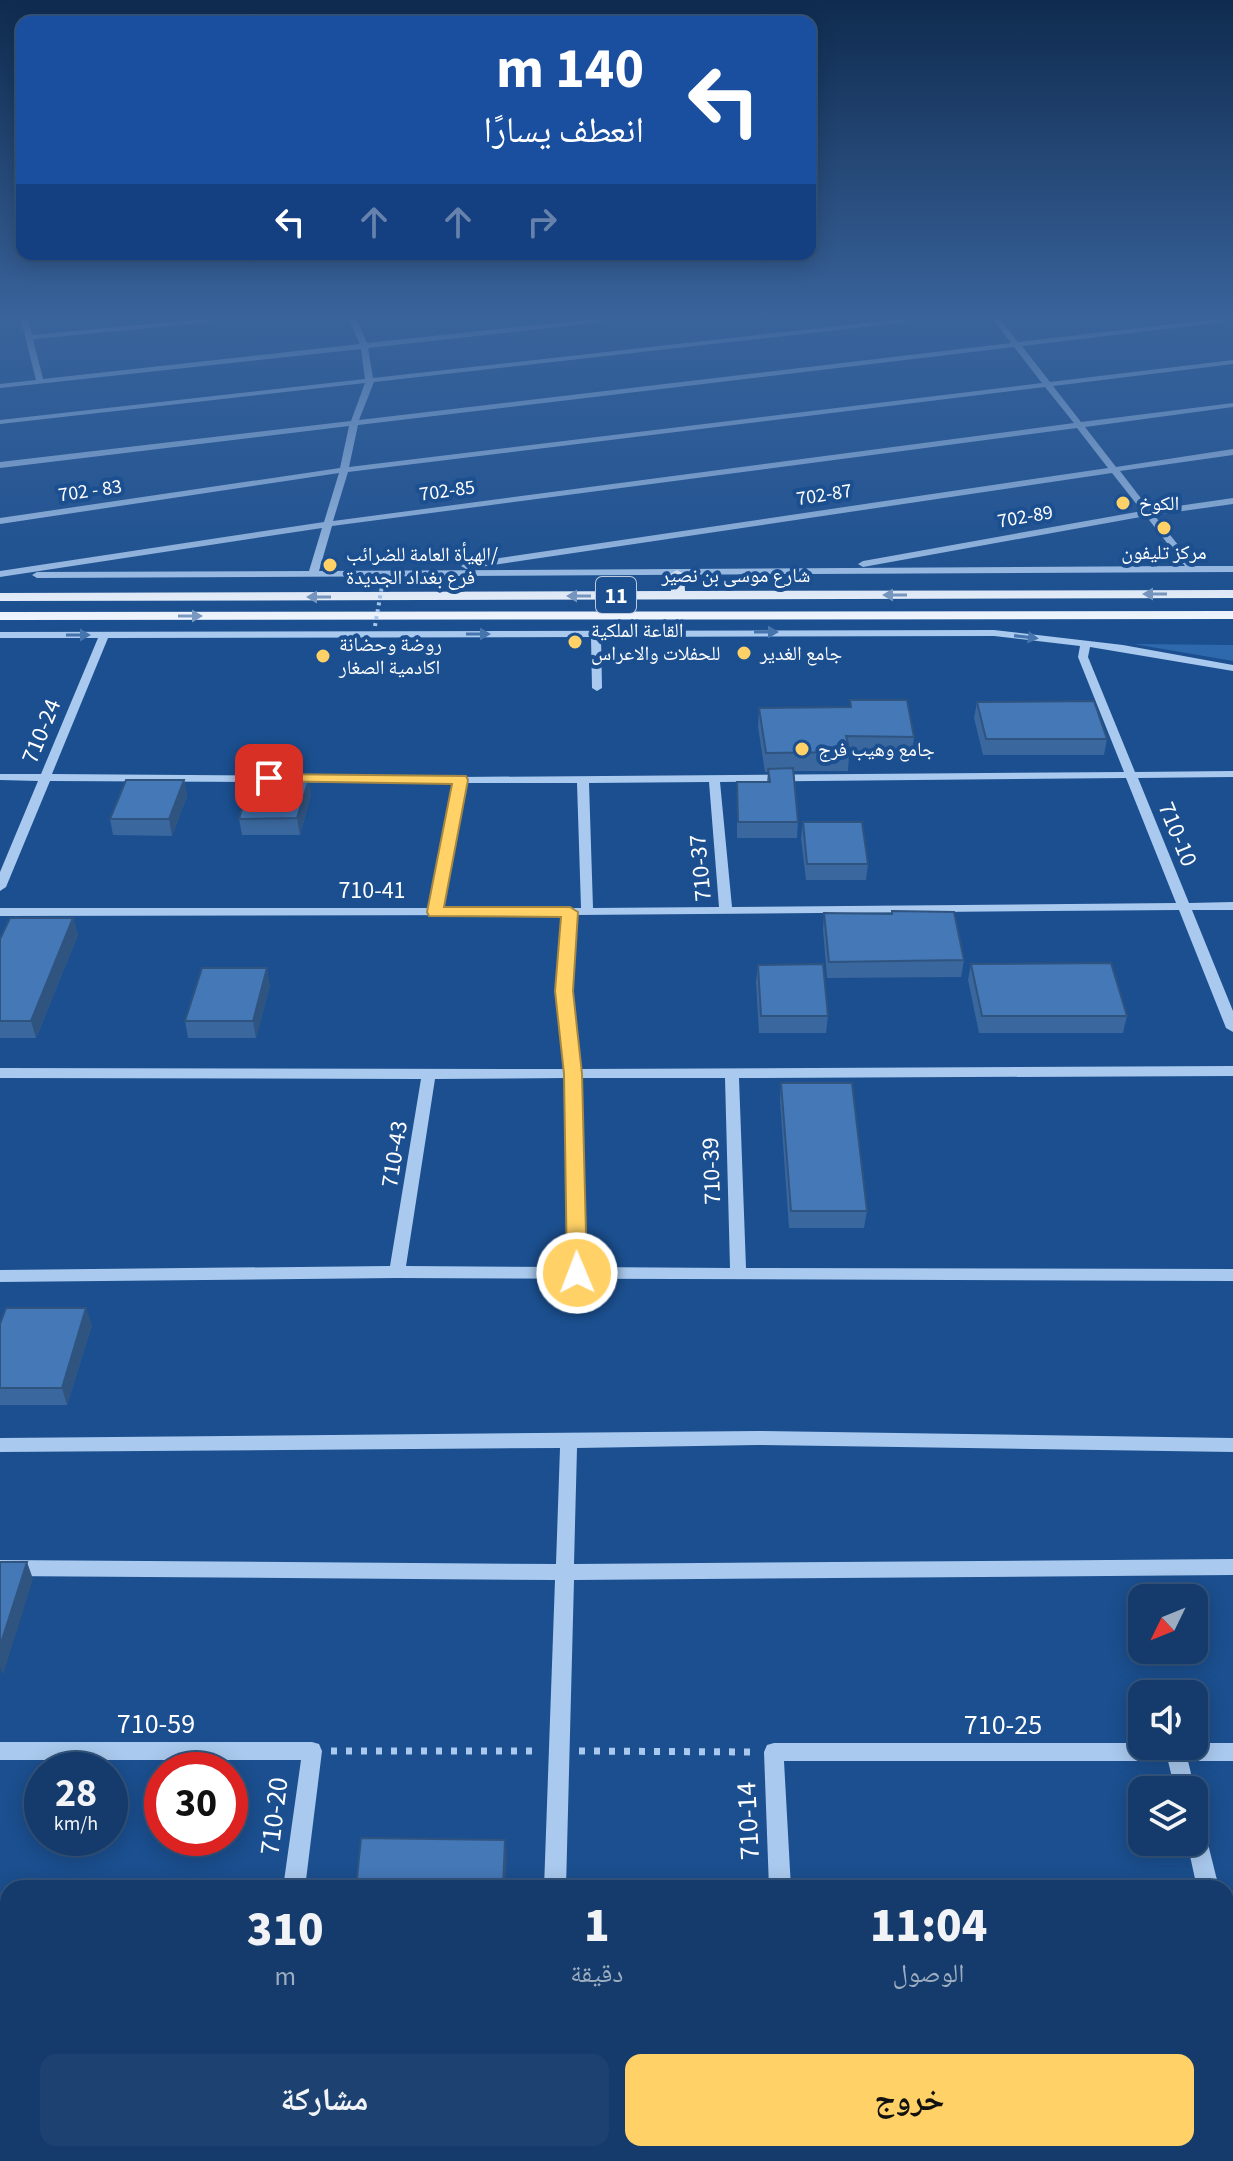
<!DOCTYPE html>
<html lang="ar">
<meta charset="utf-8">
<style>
body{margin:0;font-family:"Source Sans 3","Noto Naskh Arabic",sans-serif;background:#1d4271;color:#f1f3f6;direction:rtl;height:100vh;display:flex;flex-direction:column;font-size:30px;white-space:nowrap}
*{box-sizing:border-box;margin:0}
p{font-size:26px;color:#9dadc1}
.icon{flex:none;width:44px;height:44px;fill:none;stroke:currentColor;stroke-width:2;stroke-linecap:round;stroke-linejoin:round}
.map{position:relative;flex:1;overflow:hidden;direction:ltr}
.sheet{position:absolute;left:0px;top:1880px;width:1234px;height:282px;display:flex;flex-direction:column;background:#143b6b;border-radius:24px 24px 0 0;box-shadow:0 4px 20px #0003,0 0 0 2px #33557e;direction:rtl}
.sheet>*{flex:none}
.hud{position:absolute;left:16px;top:16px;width:800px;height:244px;border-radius:16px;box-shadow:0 4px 20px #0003,0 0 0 2px #33557e;direction:rtl;background:#1a4fa0;color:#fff;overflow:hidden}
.needle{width:52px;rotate:227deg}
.controls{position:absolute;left:1128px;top:1584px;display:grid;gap:16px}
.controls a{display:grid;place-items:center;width:80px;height:80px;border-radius:16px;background:#143b6b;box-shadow:0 4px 20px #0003,0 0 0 2px #33557e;font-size:40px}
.speed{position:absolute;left:24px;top:1752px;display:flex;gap:16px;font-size:40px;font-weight:700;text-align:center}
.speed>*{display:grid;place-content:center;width:104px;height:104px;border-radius:50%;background:#143b6b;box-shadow:0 4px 20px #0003,0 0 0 2px #33557e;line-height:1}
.speed small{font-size:20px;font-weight:400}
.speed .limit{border:12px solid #d22;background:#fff;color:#111}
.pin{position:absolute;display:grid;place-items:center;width:68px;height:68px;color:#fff;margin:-34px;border-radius:16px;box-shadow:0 4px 12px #0006}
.me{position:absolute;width:88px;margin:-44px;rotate:359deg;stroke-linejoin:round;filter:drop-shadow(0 0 6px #0008)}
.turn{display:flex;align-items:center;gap:28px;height:168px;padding:0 40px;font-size:36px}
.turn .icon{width:104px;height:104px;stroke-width:2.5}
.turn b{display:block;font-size:56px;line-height:68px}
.lanes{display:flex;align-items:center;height:76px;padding:0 40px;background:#0003;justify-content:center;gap:40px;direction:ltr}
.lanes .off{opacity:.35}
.eta{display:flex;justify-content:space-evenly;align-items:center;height:136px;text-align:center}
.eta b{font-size:48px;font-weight:800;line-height:56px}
.cta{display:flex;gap:16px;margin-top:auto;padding:16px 40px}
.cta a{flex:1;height:92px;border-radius:16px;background:#ffd166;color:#111;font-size:32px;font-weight:800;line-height:92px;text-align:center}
.cta a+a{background:#1d4271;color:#f1f3f6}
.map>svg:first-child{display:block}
</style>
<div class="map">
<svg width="1233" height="2161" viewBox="0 0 1233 2161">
<rect width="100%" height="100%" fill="#1b4f8f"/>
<path fill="#2e69ad" d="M 1134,644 L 1233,645 L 1233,661 Z"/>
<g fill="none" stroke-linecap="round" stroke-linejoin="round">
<path stroke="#a9c9ee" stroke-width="7" stroke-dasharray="6 9" stroke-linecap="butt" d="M 331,1751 L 537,1751
M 579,1751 L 753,1752"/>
<path fill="#a9c9ee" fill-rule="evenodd" d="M 21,320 L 29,320 L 32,335 L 190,320 L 216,320 L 212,322 L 33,339 L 43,379 L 360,344 L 349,320 L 357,320 L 367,343 L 582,320 L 605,320 L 601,322 L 368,348 L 373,378 L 891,320 L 913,320 L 909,322 L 374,382 L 359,420 L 1011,343 L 993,320 L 1001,320 L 1018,342 L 1207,320 L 1228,320 L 1224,322 L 1022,346 L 1050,382 L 1233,360 L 1233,364 L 1053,386 L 1081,422 L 1233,403 L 1233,407 L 1085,427 L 1116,467 L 1233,449 L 1233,455 L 1120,471 L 1150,510 L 1233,498 L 1233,504 L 1154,515 L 1195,566 L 1233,566 L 1233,572 L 37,578 L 32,575 L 37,572 L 309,571 L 322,528 L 0,577 L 0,571 L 324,522 L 339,473 L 0,524 L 0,518 L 340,468 L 349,426 L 0,468 L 0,462 L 351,421 L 365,383 L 0,424 L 0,420 L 365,379 L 361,349 L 0,388 L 0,384 L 36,380 ZM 1014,347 L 1042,383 L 349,467 L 358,425 ZM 1045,387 L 1074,423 L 333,521 L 348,472 ZM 1077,428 L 1108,468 L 466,563 L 461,566 L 466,569 L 1112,473 L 1142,511 L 863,561 L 858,564 L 863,567 L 1146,516 L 1185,566 L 319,571 L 332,526 Z
M 994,630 L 1123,645 L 1233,665 L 1233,671 L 1090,647 L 1088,657 L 1135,772 L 1233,771 L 1233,777 L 1138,778 L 1189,903 L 1233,902 L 1233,910 L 1192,910 L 1233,1011 L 1233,1032 L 1226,1028 L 1179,910 L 576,915 L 571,991 L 579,1069 L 1233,1066 L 1233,1076 L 739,1078 L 746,1268 L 1233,1269 L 1233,1281 L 397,1278 L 0,1282 L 0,1270 L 390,1266 L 421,1079 L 0,1078 L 0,1068 L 565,1069 L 557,991 L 563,915 L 0,916 L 0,908 L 429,908 L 454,783 L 50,781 L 6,887 L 0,891 L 0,872 L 38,781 L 0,780 L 0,774 L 41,774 L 98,638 L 0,638 L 0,632 ZM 994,636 L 1080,646 L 1078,657 L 1124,772 L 460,777 L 52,774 L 108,638 L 591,637 L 592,688 L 597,691 L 602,688 L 601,637 ZM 1126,778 L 1176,903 L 732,907 L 720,782 ZM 709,782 L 719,907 L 593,908 L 589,783 ZM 465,783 L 577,783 L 581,908 L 442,908 ZM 566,1078 L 569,1267 L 406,1266 L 435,1079 ZM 580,1078 L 725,1078 L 730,1268 L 585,1267 Z
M 758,1431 L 1233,1438 L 1233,1452 L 758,1445 L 577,1448 L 574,1564 L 1233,1559 L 1233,1575 L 574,1580 L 566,1888 L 544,1888 L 555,1580 L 0,1576 L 0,1560 L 556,1564 L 560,1448 L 0,1452 L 0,1438 Z
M 0,1742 L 312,1742 L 319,1744 L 322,1751 L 305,1888 L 283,1888 L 301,1760 L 0,1760 Z
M 774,1743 L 1142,1743 L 1142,1746 L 1194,1746 L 1194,1743 L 1233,1743 L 1233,1761 L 1188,1761 L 1195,1790 L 1194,1793 L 1194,1790 L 1175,1790 L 1168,1761 L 784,1761 L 791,1888 L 769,1888 L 764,1752 L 767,1745 Z
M 1194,1818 L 1201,1821 L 1204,1828 L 1219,1888 L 1197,1888 L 1187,1842 L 1194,1842 Z
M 1226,1951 L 1233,1954 L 1233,2002 L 1226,1999 Z
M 248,2154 L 272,2154 L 272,2161 L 248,2161 Z
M 536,2154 L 560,2154 L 560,2161 L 536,2161 Z
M 779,2154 L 803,2154 L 804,2161 L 780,2161 Z"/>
<path fill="#f0f6ff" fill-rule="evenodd" d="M 677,570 L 684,574 L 685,591 L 1233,590 L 1233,598 L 0,601 L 0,593 L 671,591 L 670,574 Z
M 1233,611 L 1233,619 L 0,620 L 0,612 Z"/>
<path stroke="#a9c9ee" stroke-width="4" stroke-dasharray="3 4" stroke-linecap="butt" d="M 375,626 L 382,586"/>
</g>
<path fill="#3a679d" d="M 850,700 L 914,737 L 912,756 L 849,755 L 848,771 L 794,771 L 798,822 L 797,838 L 737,838 L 737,782 L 767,782 L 768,772 L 765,772 L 758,727 L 759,708 L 850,707 Z
M 977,702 L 1107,739 L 1104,755 L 983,755 L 974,718 Z
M 184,780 L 187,796 L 172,836 L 113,835 L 110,819 Z
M 311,795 L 300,835 L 242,835 L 239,819 Z
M 803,822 L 868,864 L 866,880 L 806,880 L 801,838 Z
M 824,913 L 964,960 L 961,977 L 827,978 L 823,930 Z
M 73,918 L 78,935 L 36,1038 L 0,1038 L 0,939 Z
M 971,964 L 1127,1016 L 1123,1033 L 979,1033 L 968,980 Z
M 758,965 L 828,1016 L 826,1033 L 759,1033 L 756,982 Z
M 270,985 L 256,1038 L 188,1038 L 185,1021 Z
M 781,1083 L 867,1211 L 864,1228 L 789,1228 L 780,1100 Z
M 0,1324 L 92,1325 L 67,1405 L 0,1405 Z"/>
<path fill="#305480" d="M 309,779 L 311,795 L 300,835 L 297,818 Z
M 184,780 L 187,796 L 172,836 L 169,819 Z
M 73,918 L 78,935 L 36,1038 L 31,1021 Z
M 267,968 L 270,985 L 256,1038 L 253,1021 Z
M 86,1308 L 92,1325 L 67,1405 L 62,1388 Z
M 27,1562 L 33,1579 L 3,1675 L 0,1667 L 0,1646 Z
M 505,1840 L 507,1856 L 505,1888 L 503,1888 Z"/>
<path fill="#4478b7" stroke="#305480" stroke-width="2" d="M 850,700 L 907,700 L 914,737 L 846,736 L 850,752 L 766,753 L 759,708 L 851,707 Z
M 1094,701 L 1107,739 L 986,739 L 977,702 Z
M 793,768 L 798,822 L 738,822 L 737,782 L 770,782 L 768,769 Z
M 251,778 L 309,779 L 297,818 L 239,819 Z
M 126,780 L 184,780 L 169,819 L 110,819 Z
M 803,822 L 862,822 L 868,864 L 807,864 Z
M 892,911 L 954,912 L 964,960 L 829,962 L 824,913 L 892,914 Z
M 10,918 L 73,918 L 31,1021 L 0,1021 L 0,939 Z
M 1111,963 L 1127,1016 L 982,1016 L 971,964 Z
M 823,964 L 828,1016 L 761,1016 L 758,965 Z
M 202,968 L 267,968 L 253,1021 L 185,1021 Z
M 781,1083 L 852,1083 L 867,1211 L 791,1211 Z
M 6,1308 L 86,1308 L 62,1388 L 0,1388 L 0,1324 Z
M 0,1562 L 27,1562 L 0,1646 Z
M 361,1838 L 505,1840 L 503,1888 L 356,1888 Z"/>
<defs><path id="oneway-solid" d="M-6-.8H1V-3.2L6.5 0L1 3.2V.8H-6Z" transform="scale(2)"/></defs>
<g fill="#7b9ac1">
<use href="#oneway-solid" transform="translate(1155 594) rotate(180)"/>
<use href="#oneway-solid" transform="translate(895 595) rotate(180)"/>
<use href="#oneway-solid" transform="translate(579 596) rotate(180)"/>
<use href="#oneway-solid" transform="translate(319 597) rotate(180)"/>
<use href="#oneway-solid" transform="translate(190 616)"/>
</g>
<g fill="#4674ac">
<use href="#oneway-solid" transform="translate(766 632)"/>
<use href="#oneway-solid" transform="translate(478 634)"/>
<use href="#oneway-solid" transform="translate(78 635)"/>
<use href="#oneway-solid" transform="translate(1026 637) rotate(7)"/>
</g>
<linearGradient id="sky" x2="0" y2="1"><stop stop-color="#0f2b4f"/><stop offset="0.51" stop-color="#39639b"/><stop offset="1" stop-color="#39639b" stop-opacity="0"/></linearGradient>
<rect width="1233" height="622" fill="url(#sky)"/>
<path fill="#ffd166" stroke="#a68842" stroke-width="2" d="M 269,774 L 466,776 L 468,780 L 444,907 L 570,907 L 578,912 L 573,991 L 582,1074 L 587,1273 L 584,1278 L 570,1278 L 567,1273 L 564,1074 L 555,991 L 561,917 L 429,916 L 427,912 L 452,784 L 264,781 L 264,775 Z"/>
<g fill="#ffd166" stroke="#1b4f8f" stroke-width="3">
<circle cx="1123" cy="503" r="8"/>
<circle cx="1164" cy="528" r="8"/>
<circle cx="330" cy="565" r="8"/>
<circle cx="575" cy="642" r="8"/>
<circle cx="744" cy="653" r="8"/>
<circle cx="323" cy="656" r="8"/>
<circle cx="802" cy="749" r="8"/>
</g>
<g text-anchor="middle" stroke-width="8" stroke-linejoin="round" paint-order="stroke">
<g font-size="20" fill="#fff" stroke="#1b4f8f">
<text transform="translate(90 490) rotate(-8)" y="7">702 - 83</text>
<text transform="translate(447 490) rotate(-8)" y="7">702-85</text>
<text transform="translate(824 494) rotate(-9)" y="7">702-87</text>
<text transform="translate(1025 516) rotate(-10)" y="7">702-89</text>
<text x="736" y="582">شارع موسى بن نصير</text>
</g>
<g font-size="20" fill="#fff" stroke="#1b4f8f" text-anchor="start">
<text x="1139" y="510">الكوخ</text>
<text x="1164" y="559" text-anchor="middle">مركز تليفون</text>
<text x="346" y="561">الهيأة العامة للضرائب/<tspan x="346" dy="23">فرع بغداد الجديدة</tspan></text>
<text x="591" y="637">القاعة الملكية<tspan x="591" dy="23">للحفلات والاعراس</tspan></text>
<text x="339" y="651">روضة وحضانة<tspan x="339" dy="23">اكادمية الصغار</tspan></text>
<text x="760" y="660">جامع الغدير</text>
<text x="818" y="756">جامع وهيب فرج</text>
</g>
<rect fill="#1b4f8f" stroke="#bbcadd" stroke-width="2" x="596" y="577" width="40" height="36" rx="6"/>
<g font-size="22" font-weight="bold" fill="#fff">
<text x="616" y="603">11</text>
</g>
<g font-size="24" fill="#fff" stroke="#1b4f8f">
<text transform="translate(41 731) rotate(-68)" y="8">710-24</text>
<text transform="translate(1178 834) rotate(68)" y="8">710-10</text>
<text transform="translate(700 868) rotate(-95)" y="8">710-37</text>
<text x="372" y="898">710-41</text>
<text transform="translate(394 1154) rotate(-81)" y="8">710-43</text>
<text transform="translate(711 1171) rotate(-92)" y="8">710-39</text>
</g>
<g font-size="28" fill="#fff" stroke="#1b4f8f">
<text x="156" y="1733">710-59</text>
<text x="1003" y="1734">710-25</text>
<text transform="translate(273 1816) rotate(-83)" y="10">710-20</text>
<text transform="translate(747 1821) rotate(-93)" y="10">710-14</text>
</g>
</g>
</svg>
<div class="controls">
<a><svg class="needle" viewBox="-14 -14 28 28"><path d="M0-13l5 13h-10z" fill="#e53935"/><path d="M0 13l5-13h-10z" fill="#9dadc1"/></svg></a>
<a><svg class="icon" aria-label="sound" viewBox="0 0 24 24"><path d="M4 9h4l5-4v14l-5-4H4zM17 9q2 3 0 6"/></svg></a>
<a><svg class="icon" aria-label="layers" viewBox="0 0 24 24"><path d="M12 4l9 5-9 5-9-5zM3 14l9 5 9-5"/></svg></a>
</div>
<div class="speed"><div>28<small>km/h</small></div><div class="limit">30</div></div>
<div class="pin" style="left:269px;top:778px;background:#d93025"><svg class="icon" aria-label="arrive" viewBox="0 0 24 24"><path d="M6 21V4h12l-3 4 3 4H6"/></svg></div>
<svg class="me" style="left:577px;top:1273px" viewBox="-20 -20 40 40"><circle r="17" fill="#ffd166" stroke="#fff" stroke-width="3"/><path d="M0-11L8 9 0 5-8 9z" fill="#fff"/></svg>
<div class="hud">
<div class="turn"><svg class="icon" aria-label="left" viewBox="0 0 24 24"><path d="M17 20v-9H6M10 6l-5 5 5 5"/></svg><div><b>140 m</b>انعطف يسارًا</div></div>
<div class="lanes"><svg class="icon" aria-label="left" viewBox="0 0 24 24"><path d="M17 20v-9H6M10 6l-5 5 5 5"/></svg><svg class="icon off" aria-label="ahead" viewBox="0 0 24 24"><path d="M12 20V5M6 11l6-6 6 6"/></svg><svg class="icon off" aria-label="ahead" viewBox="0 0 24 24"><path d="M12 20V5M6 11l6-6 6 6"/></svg><svg class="icon off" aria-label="right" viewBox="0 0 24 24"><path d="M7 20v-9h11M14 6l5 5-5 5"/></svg></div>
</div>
<section class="sheet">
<div class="eta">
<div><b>11:04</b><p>الوصول</p></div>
<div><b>1</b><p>دقيقة</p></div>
<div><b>310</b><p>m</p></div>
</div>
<div class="cta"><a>خروج</a><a>مشاركة</a></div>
</section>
</div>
